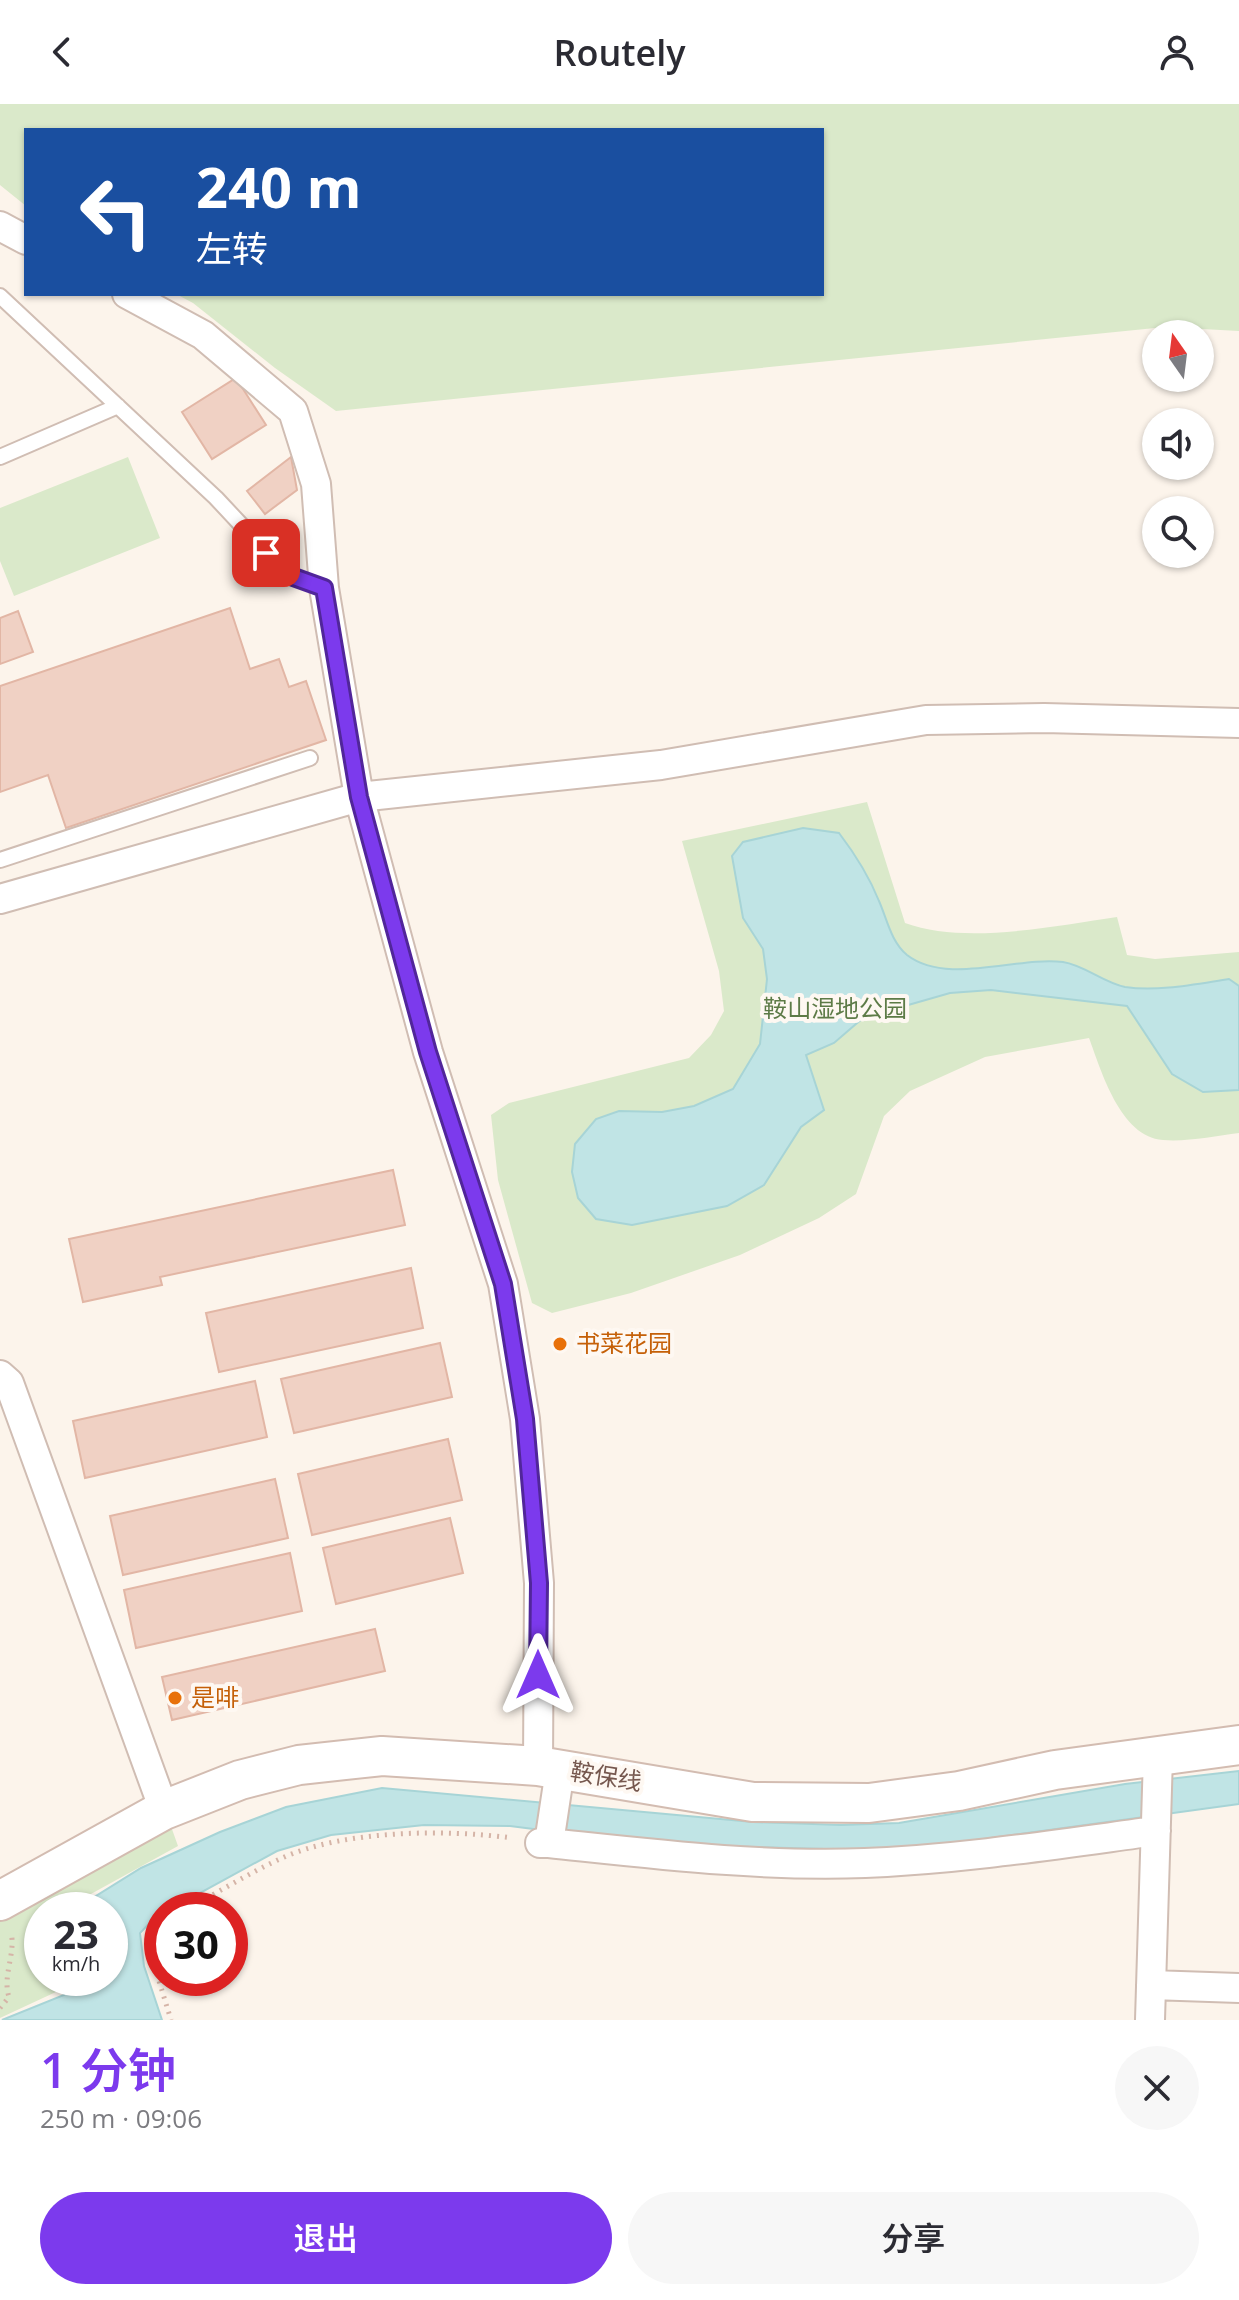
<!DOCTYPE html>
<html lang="zh">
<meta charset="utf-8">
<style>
body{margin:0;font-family:"Open Sans","Noto Sans SC",sans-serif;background:#f7f7f7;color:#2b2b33;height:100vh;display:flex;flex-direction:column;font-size:30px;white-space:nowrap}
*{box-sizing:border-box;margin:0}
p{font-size:26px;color:#7c7c81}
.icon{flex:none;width:44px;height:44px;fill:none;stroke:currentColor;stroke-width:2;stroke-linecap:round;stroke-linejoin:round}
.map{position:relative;height:1916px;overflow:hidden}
.details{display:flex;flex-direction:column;background:#fff;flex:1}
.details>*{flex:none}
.guide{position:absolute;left:24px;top:24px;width:800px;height:168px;border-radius:0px;box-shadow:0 2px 6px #0004;background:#1a4fa0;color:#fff;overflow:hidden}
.needle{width:52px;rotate:346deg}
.buttons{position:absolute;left:1142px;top:216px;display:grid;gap:16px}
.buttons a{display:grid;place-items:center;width:72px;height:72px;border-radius:50%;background:#fff;box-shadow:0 2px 6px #0004;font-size:40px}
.speed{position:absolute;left:24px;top:1788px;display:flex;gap:16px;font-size:40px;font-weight:700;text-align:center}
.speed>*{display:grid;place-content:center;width:104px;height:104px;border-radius:50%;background:#fff;box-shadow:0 2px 6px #0004;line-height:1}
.speed small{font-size:20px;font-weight:400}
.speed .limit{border:12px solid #d22;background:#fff;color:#111}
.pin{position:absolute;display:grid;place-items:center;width:68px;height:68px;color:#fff;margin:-34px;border-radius:16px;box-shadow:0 4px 12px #0006}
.me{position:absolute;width:88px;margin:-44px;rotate:0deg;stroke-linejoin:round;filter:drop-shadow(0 0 6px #0008)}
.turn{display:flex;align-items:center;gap:28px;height:168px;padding:0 40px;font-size:36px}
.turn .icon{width:104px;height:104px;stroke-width:2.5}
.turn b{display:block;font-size:56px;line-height:68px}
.round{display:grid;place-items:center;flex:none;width:84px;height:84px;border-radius:42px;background:#f7f7f7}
.head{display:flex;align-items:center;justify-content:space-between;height:136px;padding:0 40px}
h1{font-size:48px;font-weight:600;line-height:60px;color:#7c3aed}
.cta{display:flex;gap:16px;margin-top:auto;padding:16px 40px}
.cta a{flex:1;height:92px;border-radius:48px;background:#7c3aed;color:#fff;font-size:32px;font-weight:600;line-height:92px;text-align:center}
.cta a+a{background:#f7f7f7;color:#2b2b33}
header{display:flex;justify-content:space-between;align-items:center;height:104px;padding:0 40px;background:#fff;font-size:36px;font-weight:600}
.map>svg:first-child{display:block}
</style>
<header><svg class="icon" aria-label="back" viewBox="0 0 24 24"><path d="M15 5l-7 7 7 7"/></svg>Routely<svg class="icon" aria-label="person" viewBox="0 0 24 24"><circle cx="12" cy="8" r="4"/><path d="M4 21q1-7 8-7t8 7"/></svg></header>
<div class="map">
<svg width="1239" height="1916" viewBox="0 0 1239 1916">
<rect width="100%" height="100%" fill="#fcf4eb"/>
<path fill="#dae9ca" d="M 0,0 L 1239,0 L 1239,227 L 1165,223 L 336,307 L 275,264 L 193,199 L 176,190 L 822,190 L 822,26 L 26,26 L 26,102 L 0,81 Z
M 128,353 L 160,434 L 14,492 L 0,457 L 0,404 Z
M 867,698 L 905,819 C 965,841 1054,822 1117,813 L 1127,851 L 1155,855 L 1239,848 L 1239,1029 C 1215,1032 1187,1038 1163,1036 C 1120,1033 1101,966 1089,934 L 985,953 L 910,987 L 884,1012 L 856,1090 L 819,1114 L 740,1151 L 631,1189 L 552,1209 L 532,1199 L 498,1076 L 491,1011 L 509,999 L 689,954 L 711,931 L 724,907 L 719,867 L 682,737 Z
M 168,1714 L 178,1742 L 80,1796 L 75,1806 L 42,1806 L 42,1874 L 68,1874 L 58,1887 L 0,1914 L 0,1811 Z"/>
<path fill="#c0e4e5" stroke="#a7d4d6" stroke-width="2" d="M 803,724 L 839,729 C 855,750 869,772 879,797 C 887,815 891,838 907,851 C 947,882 1018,852 1063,858 C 1084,861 1104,879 1125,883 C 1158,888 1196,880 1229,875 L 1239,882 L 1239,986 L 1203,988 L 1172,970 L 1127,902 L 991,886 L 950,889 L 863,914 L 834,939 L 806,951 L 824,1006 L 801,1023 L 764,1081 L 727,1102 L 632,1121 L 596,1115 L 578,1094 L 572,1068 L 575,1040 L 596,1015 L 619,1007 L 662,1008 L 694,1002 L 733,985 L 760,940 L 767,875 L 763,845 L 743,814 L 732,752 L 743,738 Z
M 1239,1667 L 1239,1700 L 895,1747 L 651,1740 L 510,1722 L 424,1721 L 331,1731 L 277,1747 L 169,1806 L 162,1806 L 140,1829 L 144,1862 L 162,1916 L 2,1916 L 64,1891 L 73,1874 L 110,1874 L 110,1806 L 85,1806 L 88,1797 L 141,1764 L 220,1728 L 286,1703 L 382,1684 L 753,1718 L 841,1721 L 899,1719 L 1125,1680 Z"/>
<path fill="#f0d1c4" stroke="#e2b6a5" stroke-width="2" d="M 236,274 L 266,321 L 212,355 L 182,308 Z
M 291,353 L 297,386 L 265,410 L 247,387 Z
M 230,504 L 250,565 L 279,555 L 289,583 L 306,577 L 326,636 L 66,724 L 48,671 L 0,688 L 0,582 Z
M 18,507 L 33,548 L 0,560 L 0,514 Z
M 393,1066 L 405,1121 L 160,1173 L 162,1181 L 83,1198 L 69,1135 Z
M 411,1164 L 423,1224 L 219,1268 L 206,1209 Z
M 440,1239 L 452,1293 L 294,1329 L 281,1275 Z
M 255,1277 L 267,1333 L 85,1374 L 73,1317 Z
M 448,1335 L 462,1396 L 312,1431 L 298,1370 Z
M 275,1375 L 288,1434 L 123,1471 L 110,1412 Z
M 450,1414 L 463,1469 L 336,1500 L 323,1444 Z
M 290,1449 L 302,1507 L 136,1544 L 124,1486 Z
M 375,1525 L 385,1567 L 172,1616 L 162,1573 Z"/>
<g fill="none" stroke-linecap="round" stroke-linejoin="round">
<g stroke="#d0bdb3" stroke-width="18">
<path id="service" d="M 0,192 L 216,394 L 288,471 L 324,484
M 0,353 L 118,302
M 0,756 L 310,654"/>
</g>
<g stroke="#d0bdb3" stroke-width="32">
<path id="minor" d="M 0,122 L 26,136
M 127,190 L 203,231 L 293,307 L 316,380 L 324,484 L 359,693 L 428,948 L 503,1180 L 525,1315 L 539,1479 L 538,1662
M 0,795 L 359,693 L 661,661 L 926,616 L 1044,614 L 1239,619
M 0,1271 L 9,1279 L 164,1706
M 540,1739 L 549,1739 L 560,1666
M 549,1739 C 654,1750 759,1763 865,1759 C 963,1755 1059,1740 1156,1727
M 1151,1881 L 1239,1884
M 1150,1916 L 1158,1652"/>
</g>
<g stroke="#d3bcb1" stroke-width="42">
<path id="secondary" d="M 0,1797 L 164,1706 L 240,1676 L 299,1661 L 382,1652 L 538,1662 L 753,1698 L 869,1699 L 959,1687 L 1055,1666 L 1239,1641"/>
</g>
<path stroke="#d5b4a7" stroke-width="5" stroke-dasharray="2 6" stroke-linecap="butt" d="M 185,1806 C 217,1789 249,1769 282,1754 C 344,1726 445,1725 512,1734
M 162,1819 L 148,1841 L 171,1916
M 0,1904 L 9,1893 C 2,1872 16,1850 11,1828"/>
<use href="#service" stroke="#fff" stroke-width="14"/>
<use href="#minor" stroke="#fff" stroke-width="28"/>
<use href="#secondary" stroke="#fff" stroke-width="38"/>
</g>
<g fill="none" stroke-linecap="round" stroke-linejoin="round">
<g stroke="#51269a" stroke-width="20">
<path id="route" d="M 266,449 L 288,471 L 324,484 L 359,693 L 428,948 L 503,1180 L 525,1315 L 539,1479 L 538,1571"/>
</g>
<use href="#route" stroke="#7c3aed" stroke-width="14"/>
</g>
<g fill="#e8710a" stroke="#fef8f2" stroke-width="3">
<circle cx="560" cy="1240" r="8"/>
<circle cx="175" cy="1594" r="8"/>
</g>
<g text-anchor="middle" stroke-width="8" stroke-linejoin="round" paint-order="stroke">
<g font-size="24" fill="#5d7b47" stroke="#fef8f2">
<text x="835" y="913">鞍山湿地公园</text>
</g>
<g font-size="24" fill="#c56008" stroke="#fef8f2" text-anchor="start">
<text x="576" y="1248">书菜花园</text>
<text x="191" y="1602">是啡</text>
</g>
<g font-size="24" fill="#76584f" stroke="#fef8f2">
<text transform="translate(606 1673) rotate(9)" y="8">鞍保线</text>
</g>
</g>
</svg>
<div class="buttons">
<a><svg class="needle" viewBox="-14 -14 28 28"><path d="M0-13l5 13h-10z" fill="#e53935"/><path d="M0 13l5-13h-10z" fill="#7c7c81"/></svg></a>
<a><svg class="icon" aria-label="sound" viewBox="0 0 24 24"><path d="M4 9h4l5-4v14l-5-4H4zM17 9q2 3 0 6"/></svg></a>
<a><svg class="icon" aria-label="search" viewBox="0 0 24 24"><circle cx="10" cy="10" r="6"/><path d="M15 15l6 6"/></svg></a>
</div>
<div class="speed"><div>23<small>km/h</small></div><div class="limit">30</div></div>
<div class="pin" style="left:266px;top:449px;background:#d93025"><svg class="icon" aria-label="arrive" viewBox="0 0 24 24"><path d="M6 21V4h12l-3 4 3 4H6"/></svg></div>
<svg class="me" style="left:538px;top:1571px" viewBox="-20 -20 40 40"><path d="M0-17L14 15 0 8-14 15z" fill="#7c3aed" stroke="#fff" stroke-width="4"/></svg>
<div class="guide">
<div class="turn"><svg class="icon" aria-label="left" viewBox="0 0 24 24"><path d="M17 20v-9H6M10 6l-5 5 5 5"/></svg><div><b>240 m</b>左转</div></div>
</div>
</div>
<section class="details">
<div class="head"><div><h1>1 分钟</h1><p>250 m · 09:06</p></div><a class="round"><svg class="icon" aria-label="close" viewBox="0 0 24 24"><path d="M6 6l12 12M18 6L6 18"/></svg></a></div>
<div class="cta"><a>退出</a><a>分享</a></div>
</section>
